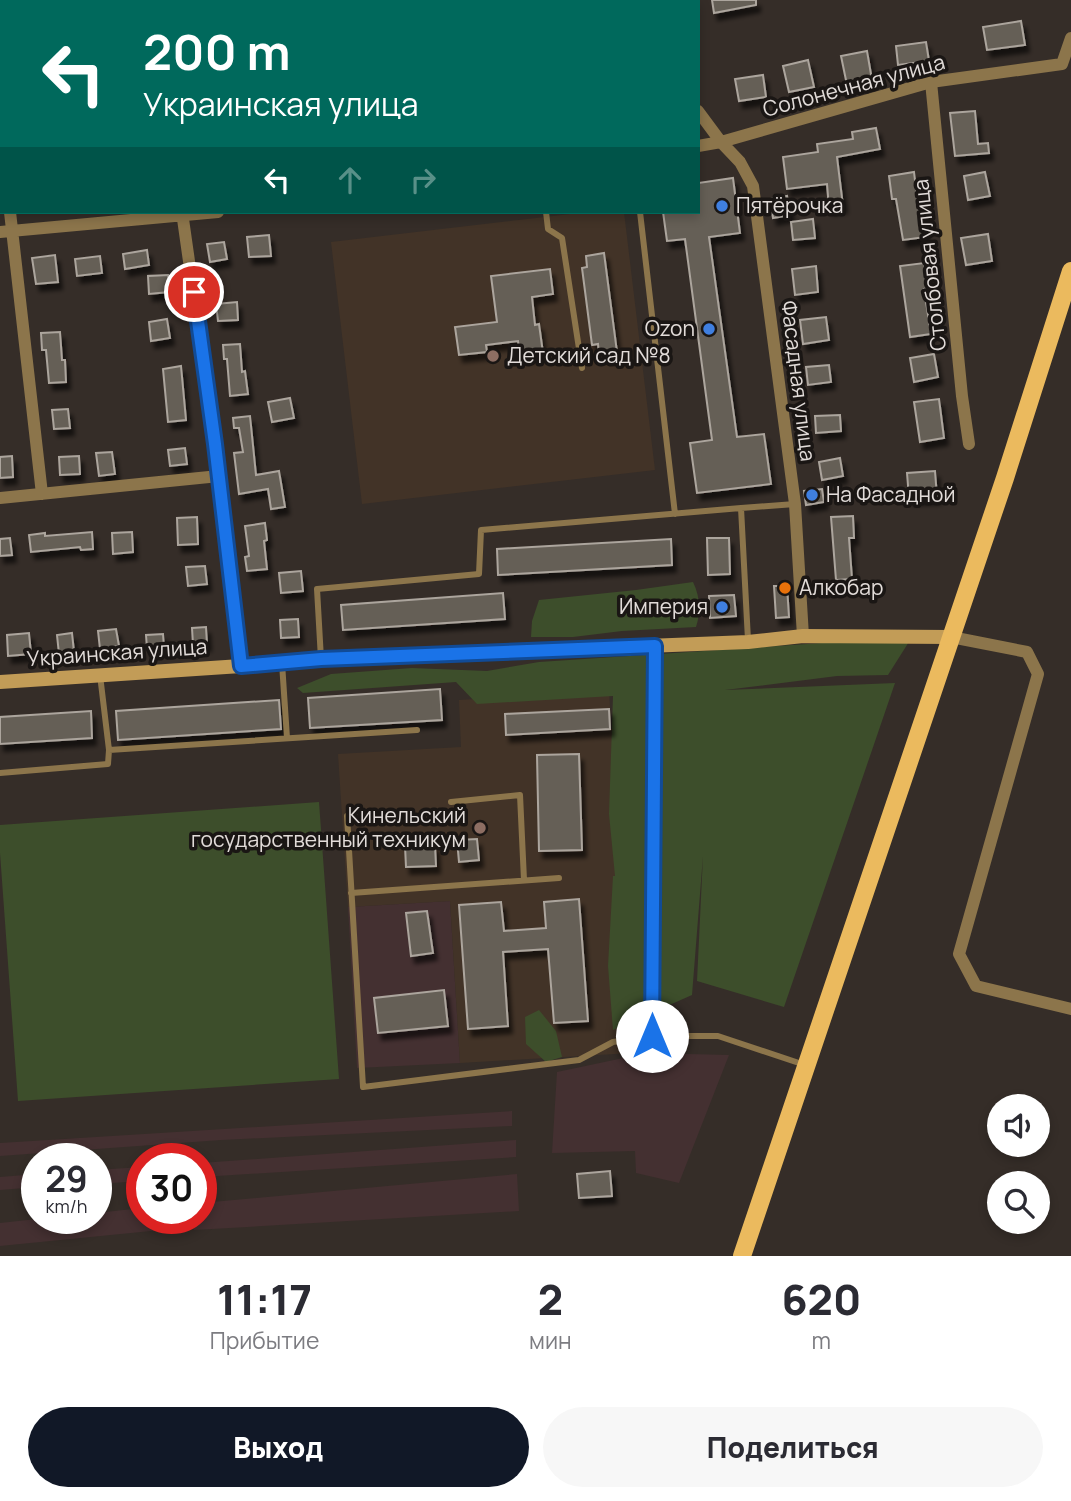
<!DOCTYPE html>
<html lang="ru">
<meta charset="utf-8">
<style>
body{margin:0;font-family:Manrope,sans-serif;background:#f7f7f7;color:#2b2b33;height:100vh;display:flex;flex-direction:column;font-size:26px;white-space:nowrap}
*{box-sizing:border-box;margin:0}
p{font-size:23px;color:#7c7c81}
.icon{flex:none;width:38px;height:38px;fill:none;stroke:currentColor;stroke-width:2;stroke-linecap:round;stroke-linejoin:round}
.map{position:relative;height:1256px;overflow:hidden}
.panel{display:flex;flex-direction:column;background:#fff;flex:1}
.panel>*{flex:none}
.banner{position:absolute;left:0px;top:0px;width:700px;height:214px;box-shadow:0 4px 10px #0003;background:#00695c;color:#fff;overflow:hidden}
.buttons{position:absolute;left:987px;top:1094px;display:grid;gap:14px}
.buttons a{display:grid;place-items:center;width:63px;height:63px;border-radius:50%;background:#fff;box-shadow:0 4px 10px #0003;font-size:35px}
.speed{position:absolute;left:21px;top:1143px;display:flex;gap:14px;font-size:35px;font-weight:700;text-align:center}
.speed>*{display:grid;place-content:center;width:91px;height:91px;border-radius:50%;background:#fff;box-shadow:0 4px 10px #0003;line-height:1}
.speed small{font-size:18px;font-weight:400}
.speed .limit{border:10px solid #d22;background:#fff;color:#111}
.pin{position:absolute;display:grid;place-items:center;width:60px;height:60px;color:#fff;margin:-30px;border:4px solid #fff;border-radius:50%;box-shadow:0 2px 7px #0007}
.me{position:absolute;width:77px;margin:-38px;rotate:0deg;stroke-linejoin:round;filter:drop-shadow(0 0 5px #0008)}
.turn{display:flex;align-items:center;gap:24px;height:147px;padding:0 28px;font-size:32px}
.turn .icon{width:91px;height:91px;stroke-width:2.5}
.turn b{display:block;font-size:49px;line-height:60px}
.lanes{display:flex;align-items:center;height:66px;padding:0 28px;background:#0003;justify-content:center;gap:35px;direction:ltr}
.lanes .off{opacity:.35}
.eta{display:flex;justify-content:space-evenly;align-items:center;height:119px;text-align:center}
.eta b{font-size:42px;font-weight:800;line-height:49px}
.button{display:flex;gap:14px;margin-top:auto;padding:14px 28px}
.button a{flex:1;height:80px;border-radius:42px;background:#111827;color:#fff;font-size:28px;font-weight:800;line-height:80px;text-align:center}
.button a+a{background:#f7f7f7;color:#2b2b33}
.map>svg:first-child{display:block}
</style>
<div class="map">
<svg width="1071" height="1256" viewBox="0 0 1071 1256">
<defs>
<filter id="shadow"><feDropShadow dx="4" dy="7" stdDeviation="2" flood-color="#0009"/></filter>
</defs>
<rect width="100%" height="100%" fill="#352d28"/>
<path fill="#443031" d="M 450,901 L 460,1063 L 357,1068 L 348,907 Z
M 647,1053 L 729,1055 L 679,1183 L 636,1173 L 635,1151 L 552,1153 L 557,1072 Z
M 512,1111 L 512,1126 L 221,1140 L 0,1156 L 0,1143 Z
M 516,1140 L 516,1157 L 201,1177 L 201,1163 Z
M 142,1167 L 142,1181 L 96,1184 L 96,1170 Z
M 37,1174 L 37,1187 L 0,1190 L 0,1177 Z
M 517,1174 L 519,1211 L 194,1230 L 192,1218 L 201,1218 L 201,1203 Z
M 142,1208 L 142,1218 L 170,1218 L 171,1229 L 0,1246 L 0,1223 L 46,1218 L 96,1218 L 96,1213 Z"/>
<path fill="#423327" d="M 258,0 L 653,0 L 654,2 L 258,2 Z
M 587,212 L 624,212 L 655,470 L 362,504 L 331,242 Z
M 609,691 L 632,1053 L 460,1063 L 450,901 L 348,907 L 338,754 L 461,747 L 459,700 Z"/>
<path fill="#3d4e2b" d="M 693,582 C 700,596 701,612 696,627 L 622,631 L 573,637 L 531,637 L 532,621 L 539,600 L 636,590 Z
M 912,637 L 888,675 L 837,676 L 725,690 L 895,683 L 784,1007 L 697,981 L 703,856 L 692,995 L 613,1030 L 608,966 L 613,876 L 615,876 L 609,814 L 613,696 L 477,704 L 456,682 L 303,693 L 297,688 L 331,674 L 412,668 L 487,671 L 539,662 Z
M 319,802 L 339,1079 L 18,1101 L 0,853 L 0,825 Z
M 539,1010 L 556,1031 L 562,1057 L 546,1062 L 526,1044 L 525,1017 Z"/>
<path fill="#655f57" stroke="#aca59d" stroke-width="2" filter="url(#shadow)" d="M 712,0 L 756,0 L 756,5 L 714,13 Z
M 1021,21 L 1025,45 L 987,50 L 983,27 Z
M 926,42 L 929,61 L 898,65 L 896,46 Z
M 867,51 L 872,80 L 847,85 L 841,56 Z
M 808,60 L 814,87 L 789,92 L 783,66 Z
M 763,75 L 766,97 L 739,101 L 735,79 Z
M 975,111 L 978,144 L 988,143 L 989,153 L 955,156 L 950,113 Z
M 876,128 L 880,149 L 837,157 L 843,206 L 829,208 L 827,184 L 787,189 L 783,157 L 818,152 L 817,144 L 853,139 L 852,132 Z
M 914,172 L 919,214 L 922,213 L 926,237 L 903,240 L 896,199 L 892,199 L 889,176 Z
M 985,172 L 990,196 L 968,200 L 964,176 Z
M 733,178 L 740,233 L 709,237 L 737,437 L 764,434 L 771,484 L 697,493 L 690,443 L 712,440 L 685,239 L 667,241 L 663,212 L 698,212 L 698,183 Z
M 787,196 L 790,215 L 773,218 L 770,199 Z
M 813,219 L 815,238 L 793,240 L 791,222 Z
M 988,234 L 992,261 L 966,265 L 961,238 Z
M 269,235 L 271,256 L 249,257 L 247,237 Z
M 224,242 L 227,259 L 210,262 L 207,244 Z
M 147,250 L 149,265 L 125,269 L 123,254 Z
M 604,253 L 617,352 L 599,354 L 598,344 L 592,345 L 582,268 L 587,267 L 586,256 Z
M 55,255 L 58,282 L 36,284 L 32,258 Z
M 100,256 L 102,273 L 77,276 L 75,259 Z
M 924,263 L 928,288 L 924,289 L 931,334 L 910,337 L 900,266 Z
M 816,266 L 818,292 L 795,295 L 792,269 Z
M 550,269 L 553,294 L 532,297 L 535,325 L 539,324 L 543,353 L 520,356 L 518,341 L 486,345 L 487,352 L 459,355 L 455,327 L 497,322 L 491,276 Z
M 168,275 L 169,292 L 149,294 L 148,276 Z
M 237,302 L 238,320 L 218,321 L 216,304 Z
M 826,317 L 829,340 L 803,344 L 800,320 Z
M 167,319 L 170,338 L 151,341 L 149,322 Z
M 60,332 L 62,360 L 65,360 L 66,382 L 49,383 L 46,350 L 42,350 L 41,333 Z
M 240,344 L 242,372 L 245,371 L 248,394 L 230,396 L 227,359 L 224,359 L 223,345 Z
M 934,354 L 938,377 L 914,382 L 910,358 Z
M 829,365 L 831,382 L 808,385 L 806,367 Z
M 181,366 L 186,420 L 168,422 L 163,369 Z
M 290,398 L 294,418 L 272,422 L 268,402 Z
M 939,399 L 944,438 L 920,442 L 914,402 Z
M 68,409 L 70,428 L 54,429 L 52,410 Z
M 840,415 L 841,431 L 816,433 L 815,416 Z
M 250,416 L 256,475 L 279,471 L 285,507 L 271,509 L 268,489 L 239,494 L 234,453 L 243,452 L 239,428 L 234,428 L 233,418 Z
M 185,448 L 187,464 L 170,466 L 168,450 Z
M 112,452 L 115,474 L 99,476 L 96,453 Z
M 12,456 L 13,477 L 0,478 L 0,457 Z
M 79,456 L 80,474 L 60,475 L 59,457 Z
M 840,458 L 843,476 L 822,480 L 819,462 Z
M 935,471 L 937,497 L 909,498 L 907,473 Z
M 822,489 L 824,502 L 806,505 L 804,491 Z
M 853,516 L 854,538 L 849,538 L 852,579 L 836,580 L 831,517 Z
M 197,517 L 198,544 L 178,545 L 177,518 Z
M 265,523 L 267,540 L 264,541 L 267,569 L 247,571 L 245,557 L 249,556 L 245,526 Z
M 92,532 L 93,549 L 81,550 L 80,547 L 31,552 L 29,535 L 45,533 L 45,536 Z
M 132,532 L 133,552 L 113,554 L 112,533 Z
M 10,538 L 12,555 L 0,556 L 0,539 Z
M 707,538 L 729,538 L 730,574 L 708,575 Z
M 671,539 L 672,565 L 498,575 L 497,549 Z
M 205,566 L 207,584 L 188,586 L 186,567 Z
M 301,571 L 303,591 L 281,593 L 279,573 Z
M 774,586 L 787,586 L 789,617 L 776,618 Z
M 503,593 L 505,619 L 343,630 L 341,605 Z
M 734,595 L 736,616 L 710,618 L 709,596 Z
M 298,619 L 299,637 L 281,638 L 280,620 Z
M 206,627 L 207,644 L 193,645 L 192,628 Z
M 116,629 L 119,646 L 100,649 L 98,631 Z
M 29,633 L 31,654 L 8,656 L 7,635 Z
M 72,633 L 74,652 L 59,654 L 57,635 Z
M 163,634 L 164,647 L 147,649 L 146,635 Z
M 440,689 L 442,720 L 310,728 L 308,698 Z
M 279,700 L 281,729 L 118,740 L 116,711 Z
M 609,709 L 610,729 L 506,735 L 505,714 Z
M 91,711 L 92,738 L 0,744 L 0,717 Z
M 579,754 L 582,850 L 539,851 L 537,755 Z
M 477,839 L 479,860 L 459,862 L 457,840 Z
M 435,845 L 436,866 L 406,867 L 405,846 Z
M 579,899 L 588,1021 L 554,1023 L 548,949 L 503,952 L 508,1026 L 468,1029 L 459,905 L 501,902 L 504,931 L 546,928 L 544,902 Z
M 427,911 L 433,953 L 411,956 L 406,913 Z
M 444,990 L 448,1026 L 378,1033 L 374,998 Z
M 610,1171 L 612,1196 L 579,1198 L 577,1174 Z"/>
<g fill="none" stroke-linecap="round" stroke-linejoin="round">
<path stroke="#8c754b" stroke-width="6" d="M 546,212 L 548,229 L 562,238 L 582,368
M 640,212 L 675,514
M 748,640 L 741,508 L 795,504
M 321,659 L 317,589 L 479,574 L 481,530 L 741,508
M 282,663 L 287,738
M 100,675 L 109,750
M 0,773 L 108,764 L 109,750 L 417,730
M 451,802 L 520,795 L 524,880
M 347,816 L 363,1087 L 579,1060 L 613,1042 L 652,1036 L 718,1036 L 805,1065
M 351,893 L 559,878"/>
<path stroke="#8c754b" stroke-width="12" d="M 154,0 L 154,2
M 680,0 L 680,2
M 0,1 L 11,0
M 931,82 L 962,396 L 969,444
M 698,111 L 721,142 L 740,162 L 753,186 L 795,504 L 803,636
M 0,138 L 2,150
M 698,146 L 721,142 L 931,82 L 1062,64 L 1071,38
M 10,212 L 42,494
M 182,212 L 215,444 L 241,666
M 0,232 L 218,212
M 0,498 L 219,476
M 951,637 L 1027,652 L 1038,674 L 959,954 L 976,986 L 1071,1009
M 652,1036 L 655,646"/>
<path stroke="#c29c57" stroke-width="14" d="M 0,682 L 241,666 L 321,659 L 748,642 L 803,636 L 951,637"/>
<path stroke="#ebba5e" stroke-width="18" d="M 742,1256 L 1005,478 L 1071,271"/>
</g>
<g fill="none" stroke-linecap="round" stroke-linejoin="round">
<g stroke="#114b97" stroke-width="18">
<path id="route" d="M 194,292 L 215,444 L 241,666 L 321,659 L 655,646 L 652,1036"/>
</g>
<use href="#route" stroke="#1a73e8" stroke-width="12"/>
</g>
<g fill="#3f7fe0" stroke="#1a1614" stroke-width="2.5">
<circle cx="722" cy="206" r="7"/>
<circle cx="709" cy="329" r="7"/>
<circle cx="812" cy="495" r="7"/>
<circle cx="722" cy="607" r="7"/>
</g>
<g fill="#8d6e63" stroke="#1a1614" stroke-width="2.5">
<circle cx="493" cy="356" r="7"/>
<circle cx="480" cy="828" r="7"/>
</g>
<circle fill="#e8710a" stroke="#1a1614" stroke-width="2.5" cx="785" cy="588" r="7"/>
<g text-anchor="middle" stroke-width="7" stroke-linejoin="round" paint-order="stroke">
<g font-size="21" fill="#e2dcd9" stroke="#1a1614">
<text transform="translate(854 86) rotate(-15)" y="7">Солонечная улица</text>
<text transform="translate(930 265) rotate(-96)" y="7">Столбовая улица</text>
<text transform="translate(798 381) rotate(83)" y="7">Фасадная улица</text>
<text transform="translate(117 653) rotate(-4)" y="7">Украинская улица</text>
</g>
<g font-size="21" fill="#e2dcd9" stroke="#1a1614" text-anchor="start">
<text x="736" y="213">Пятёрочка</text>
<text x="695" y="336" text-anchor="end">Ozon</text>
<text x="507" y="363">Детский сад №8</text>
<text x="826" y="502">На Фасадной</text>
<text x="799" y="595">Алкобар</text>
<text x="708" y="614" text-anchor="end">Империя</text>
<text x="466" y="823" text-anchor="end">Кинельский<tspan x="466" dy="24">государственный техникум</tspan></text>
</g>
</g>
</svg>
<div class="buttons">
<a><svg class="icon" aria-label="sound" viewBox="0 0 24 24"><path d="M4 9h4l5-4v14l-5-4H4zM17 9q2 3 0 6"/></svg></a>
<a><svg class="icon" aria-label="search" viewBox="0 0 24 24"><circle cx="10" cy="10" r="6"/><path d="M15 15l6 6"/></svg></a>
</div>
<div class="speed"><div>29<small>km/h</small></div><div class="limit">30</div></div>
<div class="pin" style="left:194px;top:292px;background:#d93025"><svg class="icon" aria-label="arrive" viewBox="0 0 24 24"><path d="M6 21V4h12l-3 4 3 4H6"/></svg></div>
<svg class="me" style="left:652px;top:1036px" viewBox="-20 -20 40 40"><circle r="19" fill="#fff"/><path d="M0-13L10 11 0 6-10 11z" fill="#1a73e8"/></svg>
<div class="banner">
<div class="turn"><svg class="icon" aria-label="left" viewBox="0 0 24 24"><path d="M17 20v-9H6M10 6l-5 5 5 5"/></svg><div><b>200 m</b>Украинская улица</div></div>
<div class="lanes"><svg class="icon" aria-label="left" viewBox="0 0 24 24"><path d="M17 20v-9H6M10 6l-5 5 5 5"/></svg><svg class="icon off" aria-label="ahead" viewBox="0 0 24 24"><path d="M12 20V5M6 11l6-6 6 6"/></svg><svg class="icon off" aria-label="right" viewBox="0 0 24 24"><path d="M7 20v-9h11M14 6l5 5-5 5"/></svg></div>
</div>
</div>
<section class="panel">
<div class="eta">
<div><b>11:17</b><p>Прибытие</p></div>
<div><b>2</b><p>мин</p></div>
<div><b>620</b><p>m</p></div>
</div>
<div class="button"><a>Выход</a><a>Поделиться</a></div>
</section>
